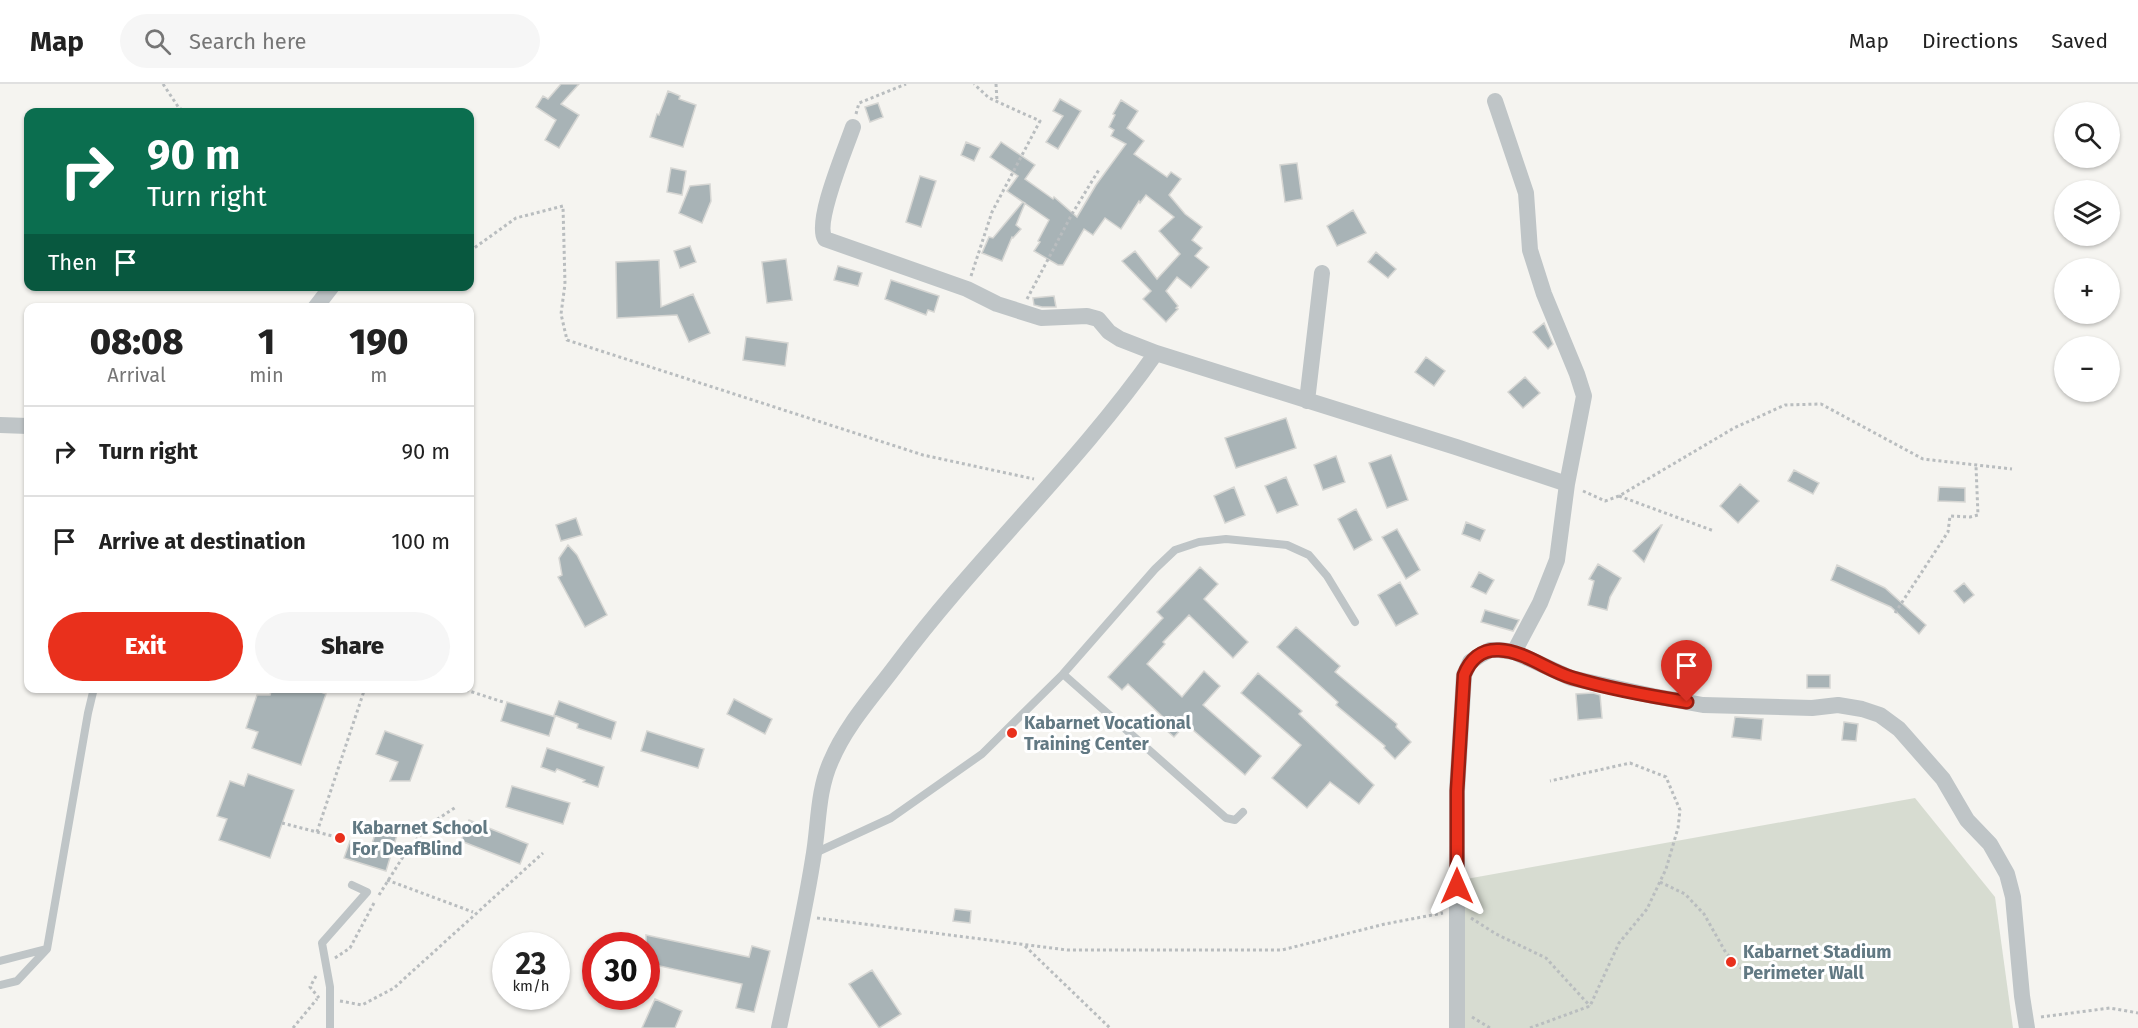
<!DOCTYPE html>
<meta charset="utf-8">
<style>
body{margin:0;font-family:"Fira Sans",sans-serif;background:#f6f6f6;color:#222;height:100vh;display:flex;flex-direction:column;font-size:22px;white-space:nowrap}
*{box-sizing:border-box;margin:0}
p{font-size:20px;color:#767676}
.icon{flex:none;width:33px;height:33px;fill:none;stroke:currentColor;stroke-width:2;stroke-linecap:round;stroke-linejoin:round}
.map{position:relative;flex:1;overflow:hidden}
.details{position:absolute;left:24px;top:219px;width:450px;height:390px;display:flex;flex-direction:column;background:#fff;border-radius:12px;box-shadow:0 2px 4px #0004}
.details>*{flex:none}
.guide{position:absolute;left:24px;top:24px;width:450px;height:183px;border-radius:12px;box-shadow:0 2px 4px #0004;background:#0b6e4f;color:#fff;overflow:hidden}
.controls{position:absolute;left:2054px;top:18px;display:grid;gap:12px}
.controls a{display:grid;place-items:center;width:66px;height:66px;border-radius:50%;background:#fff;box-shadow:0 2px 4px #0004;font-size:30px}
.speed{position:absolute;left:492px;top:848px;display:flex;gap:12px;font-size:30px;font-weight:700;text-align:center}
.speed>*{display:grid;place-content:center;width:78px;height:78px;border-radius:50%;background:#fff;box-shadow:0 2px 4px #0004;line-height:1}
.speed small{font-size:15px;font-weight:400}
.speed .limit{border:9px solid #d22;background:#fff;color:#111}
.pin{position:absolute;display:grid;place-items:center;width:51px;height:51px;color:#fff;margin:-62px -26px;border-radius:50% 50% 50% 0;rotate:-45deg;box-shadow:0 0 6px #0007}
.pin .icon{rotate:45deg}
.me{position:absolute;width:66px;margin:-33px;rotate:0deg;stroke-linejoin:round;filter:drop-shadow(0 0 4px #0008)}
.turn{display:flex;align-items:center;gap:21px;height:126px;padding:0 24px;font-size:27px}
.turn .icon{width:78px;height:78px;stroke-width:2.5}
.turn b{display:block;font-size:42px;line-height:51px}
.then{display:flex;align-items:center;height:57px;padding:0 24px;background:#0003;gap:12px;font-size:22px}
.eta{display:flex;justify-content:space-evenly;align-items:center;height:102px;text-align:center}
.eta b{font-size:36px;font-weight:800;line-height:42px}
.cta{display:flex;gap:12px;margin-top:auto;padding:12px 24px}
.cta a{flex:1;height:69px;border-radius:36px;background:#e9301c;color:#fff;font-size:24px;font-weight:800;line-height:69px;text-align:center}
.cta a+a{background:#f6f6f6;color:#222}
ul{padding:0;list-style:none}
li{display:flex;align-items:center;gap:18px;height:90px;padding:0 24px;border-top:2px solid #e0e0e0}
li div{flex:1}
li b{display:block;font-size:22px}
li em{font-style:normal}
header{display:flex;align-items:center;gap:36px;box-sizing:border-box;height:84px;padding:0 30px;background:#fff;border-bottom:2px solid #e0e0e0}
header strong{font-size:28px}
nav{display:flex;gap:33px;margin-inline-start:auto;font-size:21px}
.search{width:420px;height:54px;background:#f6f6f6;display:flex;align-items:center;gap:15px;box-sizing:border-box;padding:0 21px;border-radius:33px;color:#767676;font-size:22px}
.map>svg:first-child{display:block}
</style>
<header>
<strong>Map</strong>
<div class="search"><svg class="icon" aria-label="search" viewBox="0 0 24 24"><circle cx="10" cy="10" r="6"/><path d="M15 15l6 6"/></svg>Search here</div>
<nav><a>Map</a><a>Directions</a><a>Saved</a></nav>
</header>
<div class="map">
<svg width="2138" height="944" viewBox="0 0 2138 944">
<rect width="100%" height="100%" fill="#f5f4f0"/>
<path fill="#d7dcd1" d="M 1915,714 L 1995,813 L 2013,944 L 1459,944 L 1455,797 Z"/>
<path fill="#a8b3b6" stroke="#d6d6d3" stroke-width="1.5" d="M 561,0 L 579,0 L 561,20 L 579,31 L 559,64 L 545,56 L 556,36 L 536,23 L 543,12 L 548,15 Z
M 668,7 L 680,12 L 679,15 L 696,21 L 683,63 L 650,53 L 657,30 L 659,31 Z
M 1060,15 L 1081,27 L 1058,65 L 1046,58 L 1063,32 L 1053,27 Z
M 1121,16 L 1138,27 L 1127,44 L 1144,57 L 1134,70 L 1167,93 L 1171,88 L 1181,95 L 1169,111 L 1185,130 L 1202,143 L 1192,156 L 1202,164 L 1195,172 L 1209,183 L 1191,204 L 1177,193 L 1166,207 L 1178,222 L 1176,224 L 1178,225 L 1166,238 L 1143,215 L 1151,207 L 1122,177 L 1135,167 L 1157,195 L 1180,170 L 1159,147 L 1174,133 L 1146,111 L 1140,119 L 1139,117 L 1121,145 L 1105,134 L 1093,151 L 1084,145 L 1063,181 L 1058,181 L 1034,167 L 1040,158 L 1038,157 L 1049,136 L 1007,107 L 1018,92 L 990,73 L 1001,58 L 1035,81 L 1025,95 L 1053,115 L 1054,113 L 1077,133 L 1096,101 L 1126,60 L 1111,52 L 1114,46 L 1109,43 L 1115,31 L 1113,30 Z
M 878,19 L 883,33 L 870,38 L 865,23 Z
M 966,58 L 980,64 L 974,77 L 961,71 Z
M 1297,79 L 1302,115 L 1285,118 L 1280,81 Z
M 671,84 L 686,87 L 682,111 L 667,108 Z
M 920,92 L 936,97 L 921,143 L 906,138 Z
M 710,100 L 711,117 L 702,139 L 679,129 L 690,102 Z
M 1023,118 L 1025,119 L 1016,141 L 1021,145 L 1013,154 L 1012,153 L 1002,177 L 982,169 L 989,153 L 993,154 Z
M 1353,126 L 1366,149 L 1337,162 L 1327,142 Z
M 690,162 L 696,178 L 680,184 L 674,167 Z
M 1376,168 L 1396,185 L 1388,194 L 1368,178 Z
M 786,175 L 792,216 L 767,219 L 762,178 Z
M 659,176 L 661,223 L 693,210 L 710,249 L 689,258 L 677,231 L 617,234 L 616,178 Z
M 838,182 L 862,189 L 858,202 L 834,196 Z
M 891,196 L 939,212 L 934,228 L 928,226 L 926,231 L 885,215 Z
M 1054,212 L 1056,223 L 1042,223 L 1034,221 L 1033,214 Z
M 1544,239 L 1553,260 L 1548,265 L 1533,248 Z
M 746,253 L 788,259 L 785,282 L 743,276 Z
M 1426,273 L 1445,287 L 1434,302 L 1415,288 Z
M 1525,293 L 1540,309 L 1523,324 L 1508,308 Z
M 1286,334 L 1296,364 L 1236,384 L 1225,354 Z
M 1391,371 L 1408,416 L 1387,424 L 1369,379 Z
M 1336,372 L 1345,398 L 1323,406 L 1314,381 Z
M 1794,386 L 1819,399 L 1813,410 L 1788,397 Z
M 1286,393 L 1298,421 L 1277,429 L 1265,402 Z
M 1740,400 L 1759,417 L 1738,439 L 1720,422 Z
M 1234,403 L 1245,431 L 1225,439 L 1214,412 Z
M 1939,403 L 1965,404 L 1965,418 L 1938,417 Z
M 1356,425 L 1372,456 L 1354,466 L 1338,435 Z
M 576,434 L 582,451 L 561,457 L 556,441 Z
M 1466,438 L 1485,446 L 1480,457 L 1462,450 Z
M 1661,441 L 1662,441 L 1644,478 L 1633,467 Z
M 1397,445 L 1420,486 L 1406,495 L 1382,453 Z
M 568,461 L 577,471 L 607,531 L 585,543 L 558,493 L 562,491 L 559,474 Z
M 1598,480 L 1621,494 L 1610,513 L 1607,526 L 1588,521 L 1594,497 L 1589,495 Z
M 1837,481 L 1885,504 L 1926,541 L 1919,550 L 1891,523 L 1831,496 Z
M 1200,483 L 1218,500 L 1204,515 L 1248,558 L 1233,574 L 1189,531 L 1163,558 L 1165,560 L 1147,580 L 1182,613 L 1204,587 L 1220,602 L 1203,621 L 1261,672 L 1245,691 L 1186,640 L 1174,653 L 1158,639 L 1163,633 L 1128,600 L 1122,606 L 1108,593 L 1163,534 L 1157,528 Z
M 1479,488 L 1494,496 L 1486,510 L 1471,503 Z
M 1400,498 L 1418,530 L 1396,542 L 1378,511 Z
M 1964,499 L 1974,511 L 1964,519 L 1954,507 Z
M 1485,526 L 1519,536 L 1513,547 L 1481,538 Z
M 1296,543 L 1340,582 L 1335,588 L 1397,640 L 1396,643 L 1411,658 L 1395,675 L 1384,664 L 1385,662 L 1336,621 L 1338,618 L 1277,563 Z
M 1258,589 L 1302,627 L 1299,630 L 1374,701 L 1359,720 L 1330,698 L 1307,724 L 1272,694 L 1301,661 L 1241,609 Z
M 1807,591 L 1830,591 L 1830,604 L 1807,604 Z
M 272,604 L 311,604 L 326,610 L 301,681 L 252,664 L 258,648 L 246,644 L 257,611 L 270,611 Z
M 1593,609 L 1600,611 L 1602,634 L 1578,636 L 1576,610 Z
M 734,615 L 772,635 L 765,650 L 727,630 Z
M 559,617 L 616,638 L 611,655 L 577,644 L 578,640 L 554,631 Z
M 507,618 L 555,633 L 549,652 L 501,637 Z
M 1735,633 L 1763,635 L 1761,656 L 1732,653 Z
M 1844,638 L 1858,640 L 1856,657 L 1842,656 Z
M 385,647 L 423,661 L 410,697 L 390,697 L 398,678 L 376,670 Z
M 647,647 L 704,665 L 698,684 L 641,667 Z
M 547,664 L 604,683 L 598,703 L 583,698 L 585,696 L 557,685 L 555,688 L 541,683 Z
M 248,690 L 294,706 L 270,774 L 219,756 L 227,735 L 217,732 L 230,697 L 244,702 Z
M 512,702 L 570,719 L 563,740 L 506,723 Z
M 469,736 L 528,760 L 520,780 L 461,757 Z
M 377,744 L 397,751 L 386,787 L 344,774 L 350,757 L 371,763 Z
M 955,825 L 971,827 L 970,839 L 953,837 Z
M 646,851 L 749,873 L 752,862 L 770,867 L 754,928 L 736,924 L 742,900 L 646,879 Z
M 872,886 L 901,930 L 879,944 L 849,900 Z
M 655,915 L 682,927 L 675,944 L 642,944 Z"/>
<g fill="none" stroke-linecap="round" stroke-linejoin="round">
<path stroke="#b9bdbf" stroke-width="3" stroke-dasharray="3 3" stroke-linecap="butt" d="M 163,0 L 179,24 L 186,28
M 996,0 L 997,17
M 856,30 L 859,19 L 906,0
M 470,167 L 516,134 L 563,122 L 565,200 L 561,230 L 567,256 L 923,371 L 1034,395
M 971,192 L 992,128 L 1040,37 L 989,14 L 974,0
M 1027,215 L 1072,130 L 1100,84
M 1583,407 L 1605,417 L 1619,412 L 1734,344 L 1785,321 L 1821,320 L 1923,375 L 2012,385
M 1619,412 L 1714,447
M 1895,529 L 1948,448 L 1950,432 L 1970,433 L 1978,431 L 1976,382
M 460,604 L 503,618
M 282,739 L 344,755
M 317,748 L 365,604
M 387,796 L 473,828
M 1660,798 L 1685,810 L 1704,830 L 1726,869 L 1747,890
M 379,811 L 406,768 L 430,740 L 456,723
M 817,834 L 1067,866 L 1282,866 L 1385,840 L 1443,829
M 1471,834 L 1496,850 L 1546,874 L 1590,922
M 1025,862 L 1110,944
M 335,874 L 350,864 L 374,819
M 316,892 L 310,903 L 319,914
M 340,917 L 362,921 L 394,904 L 543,769
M 1472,933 L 1490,944
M 2041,933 L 2110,924 L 2138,929
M 293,944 L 317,915
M 1530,944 L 1590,922 L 1619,859 L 1647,825 L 1666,785 L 1678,744 L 1680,726 L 1666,693 L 1630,679 L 1550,697"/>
<path stroke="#bfc5c7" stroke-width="8" d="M 1063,590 L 1226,734 L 1235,736 L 1243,728
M 815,769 L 891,734 L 982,670 L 1063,590 L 1155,485 L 1175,466 L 1199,458 L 1226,455 L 1287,461 L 1309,471 L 1327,492 L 1355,538
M 0,877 L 46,865
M 0,901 L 17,897 L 47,865 L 88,629 L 94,604
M 330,944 L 330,903 L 322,859 L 367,808 L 352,801"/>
<path stroke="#bfc5c7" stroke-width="16" d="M 853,43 C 846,64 814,138 825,155 L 967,205 L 997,220 L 1041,234 L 1087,232 L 1098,235 L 1109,248 L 1120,255 L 1156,269
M 315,224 L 332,202
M 1307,317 L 1322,189
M 0,341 L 28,342
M 1514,568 L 1540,519 L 1557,476 L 1567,400
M 779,944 C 791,888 804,832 813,775 C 819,742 817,708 831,677 C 846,641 874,611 897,580 C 978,472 1078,380 1156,269 L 1456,363 L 1567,400 L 1584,312 L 1577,290 L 1544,210 L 1530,166 L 1526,109 L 1495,17
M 1457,944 L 1457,707 L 1464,591 L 1470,578 L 1479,572 L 1490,566 L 1500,566 L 1514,568 L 1571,594 L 1653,612 L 1703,621 L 1812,624 L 1838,621 L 1862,625 L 1880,631 L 1899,645 L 1943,695 L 1967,736 L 1990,760 L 2007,790 L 2013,813 L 2022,912 L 2027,944"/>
</g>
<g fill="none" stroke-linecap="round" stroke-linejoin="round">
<g stroke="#971f12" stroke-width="15">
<path id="route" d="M 1457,802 L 1457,707 L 1464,591 C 1470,576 1481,565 1499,566 C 1525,567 1548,587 1573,594 C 1610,605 1649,612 1687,618"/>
</g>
<use href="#route" stroke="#e9301c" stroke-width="10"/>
</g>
<g fill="#e9301c" stroke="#fff" stroke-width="2">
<circle cx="1012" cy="649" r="6"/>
<circle cx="340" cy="754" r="6"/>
<circle cx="1731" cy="878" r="6"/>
</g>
<g text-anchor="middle" stroke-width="6" stroke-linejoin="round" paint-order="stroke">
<g font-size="18" font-weight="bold" fill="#627983" stroke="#fff" text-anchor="start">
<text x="1024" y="645">Kabarnet Vocational<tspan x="1024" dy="21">Training Center</tspan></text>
<text x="352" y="750">Kabarnet School<tspan x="352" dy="21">For DeafBlind</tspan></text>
<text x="1743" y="874">Kabarnet Stadium<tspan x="1743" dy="21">Perimeter Wall</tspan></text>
</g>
</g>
</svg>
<div class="controls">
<a><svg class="icon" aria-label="search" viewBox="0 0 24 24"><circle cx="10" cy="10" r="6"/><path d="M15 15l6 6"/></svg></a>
<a><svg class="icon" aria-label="layers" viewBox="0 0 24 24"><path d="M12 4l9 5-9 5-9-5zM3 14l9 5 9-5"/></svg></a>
<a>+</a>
<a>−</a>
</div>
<div class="speed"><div>23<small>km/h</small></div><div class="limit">30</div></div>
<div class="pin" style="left:1687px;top:618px;background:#d93025"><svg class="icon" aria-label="arrive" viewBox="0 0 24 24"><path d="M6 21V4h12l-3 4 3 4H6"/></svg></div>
<svg class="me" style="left:1457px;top:802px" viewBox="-20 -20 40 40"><path d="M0-17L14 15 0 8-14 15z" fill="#e9301c" stroke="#fff" stroke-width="4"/></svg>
<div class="guide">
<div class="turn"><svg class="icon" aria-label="right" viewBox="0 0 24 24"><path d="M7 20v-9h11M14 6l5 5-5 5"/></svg><div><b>90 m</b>Turn right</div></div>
<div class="then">Then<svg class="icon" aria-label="arrive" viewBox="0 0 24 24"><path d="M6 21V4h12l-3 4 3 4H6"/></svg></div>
</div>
<section class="details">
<div class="eta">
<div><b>08:08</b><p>Arrival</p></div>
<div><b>1</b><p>min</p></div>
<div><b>190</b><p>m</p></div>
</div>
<ul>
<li><svg class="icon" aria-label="right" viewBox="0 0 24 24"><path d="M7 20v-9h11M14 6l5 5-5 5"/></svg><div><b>Turn right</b></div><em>90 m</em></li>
<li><svg class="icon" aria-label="arrive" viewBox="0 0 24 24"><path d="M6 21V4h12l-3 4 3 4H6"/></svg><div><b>Arrive at destination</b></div><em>100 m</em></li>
</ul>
<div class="cta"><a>Exit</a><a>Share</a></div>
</section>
</div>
